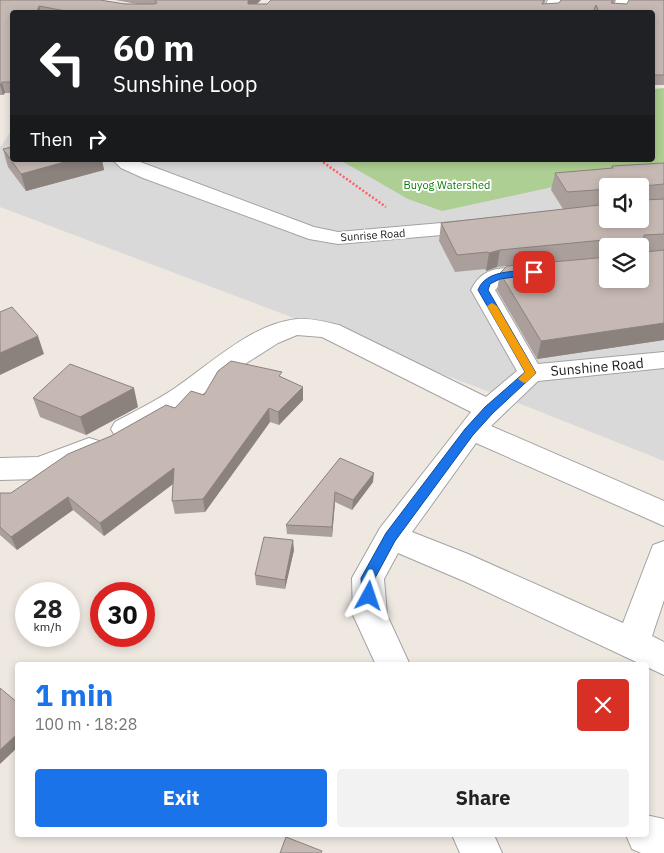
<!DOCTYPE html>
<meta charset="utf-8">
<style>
body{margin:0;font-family:"IBM Plex Sans",sans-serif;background:#f2f2f2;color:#202124;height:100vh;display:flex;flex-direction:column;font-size:19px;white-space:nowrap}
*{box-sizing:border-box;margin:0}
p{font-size:16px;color:#757577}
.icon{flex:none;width:28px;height:28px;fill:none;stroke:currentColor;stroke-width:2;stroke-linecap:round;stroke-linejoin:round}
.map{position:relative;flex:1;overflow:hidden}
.drawer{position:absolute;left:15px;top:662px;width:634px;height:175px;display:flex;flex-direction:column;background:#fff;border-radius:5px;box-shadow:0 2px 8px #0003}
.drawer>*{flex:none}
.guide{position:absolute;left:10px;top:10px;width:645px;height:152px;border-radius:5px;box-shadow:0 2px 8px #0003;background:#202124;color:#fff;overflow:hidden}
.tools{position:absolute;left:599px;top:178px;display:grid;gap:10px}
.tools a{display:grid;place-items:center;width:50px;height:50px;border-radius:5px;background:#fff;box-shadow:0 2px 8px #0003;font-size:25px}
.speed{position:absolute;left:15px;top:582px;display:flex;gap:10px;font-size:25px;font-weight:700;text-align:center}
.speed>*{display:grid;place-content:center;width:65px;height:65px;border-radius:50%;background:#fff;box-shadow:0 2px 8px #0003;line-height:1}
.speed small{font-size:12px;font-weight:400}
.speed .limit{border:8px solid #d22;background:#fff;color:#111}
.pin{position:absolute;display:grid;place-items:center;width:42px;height:42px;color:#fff;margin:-21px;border-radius:10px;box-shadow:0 2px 8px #0006}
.me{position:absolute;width:55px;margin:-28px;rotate:5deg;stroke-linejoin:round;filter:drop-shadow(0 0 4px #0008)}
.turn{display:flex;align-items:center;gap:18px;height:105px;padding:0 20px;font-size:22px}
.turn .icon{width:65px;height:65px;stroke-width:2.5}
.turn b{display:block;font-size:35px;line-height:42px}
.then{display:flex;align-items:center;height:48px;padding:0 20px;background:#0003;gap:10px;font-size:19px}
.round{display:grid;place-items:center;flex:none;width:52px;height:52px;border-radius:5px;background:#f2f2f2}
.overview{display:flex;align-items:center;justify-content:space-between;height:85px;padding:0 20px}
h1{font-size:30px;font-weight:800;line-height:38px;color:#1a73e8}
.primary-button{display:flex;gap:10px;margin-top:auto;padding:10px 20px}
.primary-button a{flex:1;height:58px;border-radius:5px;background:#1a73e8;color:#fff;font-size:20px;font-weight:800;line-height:58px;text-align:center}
.primary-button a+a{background:#f2f2f2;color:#202124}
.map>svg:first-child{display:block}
</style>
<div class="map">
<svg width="664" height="853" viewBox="0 0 664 853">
<rect width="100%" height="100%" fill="#eee8e1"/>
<path fill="#dad9d9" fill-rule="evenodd" d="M 12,130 L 12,160 L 652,160 L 664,152 L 664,461 L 503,397 L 0,207 L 0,147 ZM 608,186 L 640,186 L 640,219 L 608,219 ZM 608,246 L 640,246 L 640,279 L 608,279 Z"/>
<path fill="#adcf93" d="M 664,88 L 664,169 L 580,181 L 442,211 L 408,199 L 340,160 L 652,160 L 653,89 Z"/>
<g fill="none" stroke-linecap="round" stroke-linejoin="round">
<g stroke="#a3a3a3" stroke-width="2">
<path id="street" d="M 548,0 L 562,0 L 556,12 L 542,12 Z
M 616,0 L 630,0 L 625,12 L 611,12 Z
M 113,160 L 135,160 L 314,227 L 338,232 L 476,220 L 484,221 L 487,226 L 484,231 L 476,232 L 338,244 L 309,239 L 143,178 L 121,168 Z
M 608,258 L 608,272 L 503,282 L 495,290 L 538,364 L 664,352 L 664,368 L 538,381 L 491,426 L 664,501 L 664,526 L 476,443 L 412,532 L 468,554 L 623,623 L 653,545 L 664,541 L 664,600 L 652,636 L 664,642 L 664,675 L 466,582 L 398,553 L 384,579 L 387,615 L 410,665 L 376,665 L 353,615 L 352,578 L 380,528 L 471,412 L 322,337 L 297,335 L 278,343 L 248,362 L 187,405 L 135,436 L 125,439 L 115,436 L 111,429 L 115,422 C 135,411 156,401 175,388 C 212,363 251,324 297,319 C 311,318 325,322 339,325 L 486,397 L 517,371 L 471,290 C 477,278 484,272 497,269 Z
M 89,438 L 99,441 L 103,448 L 99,455 L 40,479 L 0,480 L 0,458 L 38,457 Z
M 646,815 L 664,819 L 664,853 L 641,853 L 632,849 L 626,835 L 646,835 Z
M 452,835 L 494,835 L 502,853 L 460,853 Z"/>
</g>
<path stroke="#ff6066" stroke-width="2.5" stroke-dasharray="2 2" stroke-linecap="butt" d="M 320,160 L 386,207"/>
<use href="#street" fill="#fff" fill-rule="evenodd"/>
</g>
<path fill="#aa9f9b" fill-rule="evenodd" d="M 0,0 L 137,4 L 115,0 L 261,0 L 257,4 L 546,0 L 544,4 L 559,3 L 561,0 L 615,0 L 614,3 L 627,4 L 664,0 L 664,85 L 652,85 L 652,12 L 12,12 L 12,93 L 5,93 L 3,95 L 0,95 Z
M 3,149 L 12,160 L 102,160 L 104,170 L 26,191 L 8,167 Z
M 664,163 L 664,340 L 537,359 L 497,290 L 500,273 L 608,279 L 640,246 L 608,246 L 608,257 L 497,267 L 486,271 L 485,269 L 455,272 L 439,241 L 441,223 L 563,209 L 551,190 L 555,173 L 611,169 L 612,166 ZM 608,186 L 640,186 L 608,219 Z
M 282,378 L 303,387 L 303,400 L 279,425 L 270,422 L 205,512 L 175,514 L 172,501 L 173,484 L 104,536 L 73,510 L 17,550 L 0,535 L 0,493 L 11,493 L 111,436 L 175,408 L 204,395 Z
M 33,398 L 138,407 L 86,435 L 40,417 Z
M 340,458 L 373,482 L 352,510 L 335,502 L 332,537 L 287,534 L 286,525 Z
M 294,550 L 285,589 L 256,585 L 255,575 Z"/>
<path fill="#8b827e" d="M 249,0 L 261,0 L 249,11 L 248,1 Z
M 39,6 L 41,12 L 37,12 Z
M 2,82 L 5,93 L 3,95 L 0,85 Z
M 72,160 L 102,160 L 104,170 L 26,191 L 21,174 Z
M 500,250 L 497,267 L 486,271 L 489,253 Z
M 664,323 L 664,340 L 537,359 L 541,341 Z
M 38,336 L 44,354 L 0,375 L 0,353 Z
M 303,387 L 303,400 L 279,425 L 278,412 Z
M 134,388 L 138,407 L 86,435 L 80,417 Z
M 269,408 L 270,422 L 205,512 L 203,499 Z
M 174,468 L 177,481 L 104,536 L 100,523 Z
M 374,473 L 373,482 L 352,510 L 353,500 Z
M 335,492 L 335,502 L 332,537 L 332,527 Z
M 68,497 L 73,510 L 17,550 L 11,537 Z
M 293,540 L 294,550 L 285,589 L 285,580 Z
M 18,733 L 18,747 L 0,764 L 0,750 Z"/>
<path fill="#c6b9b4" stroke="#8b827e" d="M 0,0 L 100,0 L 125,4 L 155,4 L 157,3 L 155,0 L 249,0 L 248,1 L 248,4 L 267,4 L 271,0 L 544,0 L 542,4 L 559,3 L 561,0 L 613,0 L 611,3 L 627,4 L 629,0 L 664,0 L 664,75 L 652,75 L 652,12 L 599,12 L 596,5 L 593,12 L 71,12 L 39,6 L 37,12 L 12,12 L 12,82 L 2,82 L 0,85 Z
M 12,147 L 12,160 L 72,160 L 21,174 L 3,149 Z
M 664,163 L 664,184 L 644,186 L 644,200 L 664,199 L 664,234 L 644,235 L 644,252 L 664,250 L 664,323 L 541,341 L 500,273 L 507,266 L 608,257 L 608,279 L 640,279 L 640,246 L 614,246 L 614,239 L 500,250 L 489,253 L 488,252 L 457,255 L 441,223 L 608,204 L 608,219 L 640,219 L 640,186 L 608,186 L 608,189 L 567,192 L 555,173 L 613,168 L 612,166 Z
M 12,307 L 38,336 L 0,353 L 0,312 Z
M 231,361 L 282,372 L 279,376 L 303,387 L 278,412 L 269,408 L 203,499 L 172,501 L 174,468 L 100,523 L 68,497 L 11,537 L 0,527 L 0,493 L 11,493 L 68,454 L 111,436 L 166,405 L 175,408 L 191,391 L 204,395 L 218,371 Z
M 70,364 L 134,388 L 80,417 L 33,398 Z
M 340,458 L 374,473 L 353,500 L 335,492 L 332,527 L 286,525 Z
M 264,537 L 293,540 L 285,580 L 255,575 Z
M 0,688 L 18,703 L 18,733 L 0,750 Z
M 286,837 L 322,851 L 321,853 L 280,853 Z"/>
<path fill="#1a73e8" stroke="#114b97" d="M 534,270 L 539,272 L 537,274 L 500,279 L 490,284 L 488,290 L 536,373 L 493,413 L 473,435 L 395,541 L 375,578 L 376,596 L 374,600 L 369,602 L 364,600 L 362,596 L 361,578 L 386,533 L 465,429 L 485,407 L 525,372 L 478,290 C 486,269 515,272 534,270 Z"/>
<path fill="#f59e0b" d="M 492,303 L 497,306 L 536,373 L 527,382 L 524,383 L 518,379 L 525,372 L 487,306 Z"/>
<g text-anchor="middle" stroke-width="4" stroke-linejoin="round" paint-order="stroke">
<g font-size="11" fill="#0c7d06" stroke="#fff">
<text x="447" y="189">Buyog Watershed</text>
</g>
<g font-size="11" fill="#1c1c1c" stroke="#fff">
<text transform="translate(373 235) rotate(-4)" y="4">Sunrise Road</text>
</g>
<g font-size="14" fill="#1c1c1c" stroke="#fff">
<text transform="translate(597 367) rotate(-5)" y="5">Sunshine Road</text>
</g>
</g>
</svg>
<div class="tools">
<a><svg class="icon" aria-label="sound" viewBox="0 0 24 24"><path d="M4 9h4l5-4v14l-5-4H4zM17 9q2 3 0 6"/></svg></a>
<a><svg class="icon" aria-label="layers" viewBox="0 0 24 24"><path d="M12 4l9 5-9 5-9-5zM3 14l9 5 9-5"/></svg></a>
</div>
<div class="speed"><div>28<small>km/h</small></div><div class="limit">30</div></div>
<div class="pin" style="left:534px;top:272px;background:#d93025"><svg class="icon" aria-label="arrive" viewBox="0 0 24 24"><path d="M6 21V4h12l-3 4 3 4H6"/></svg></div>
<svg class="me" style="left:369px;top:596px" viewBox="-20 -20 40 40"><path d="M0-17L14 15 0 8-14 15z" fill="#1a73e8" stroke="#fff" stroke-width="4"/></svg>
<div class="guide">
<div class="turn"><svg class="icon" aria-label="left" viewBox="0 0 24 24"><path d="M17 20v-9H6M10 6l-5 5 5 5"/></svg><div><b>60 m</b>Sunshine Loop</div></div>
<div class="then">Then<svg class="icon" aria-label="right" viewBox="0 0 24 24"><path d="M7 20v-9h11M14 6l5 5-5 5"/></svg></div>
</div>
<section class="drawer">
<div class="overview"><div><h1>1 min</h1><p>100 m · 18:28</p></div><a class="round" style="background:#d93025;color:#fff"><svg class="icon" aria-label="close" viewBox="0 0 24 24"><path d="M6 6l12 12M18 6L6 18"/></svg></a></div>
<div class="primary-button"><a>Exit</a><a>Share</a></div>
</section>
</div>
